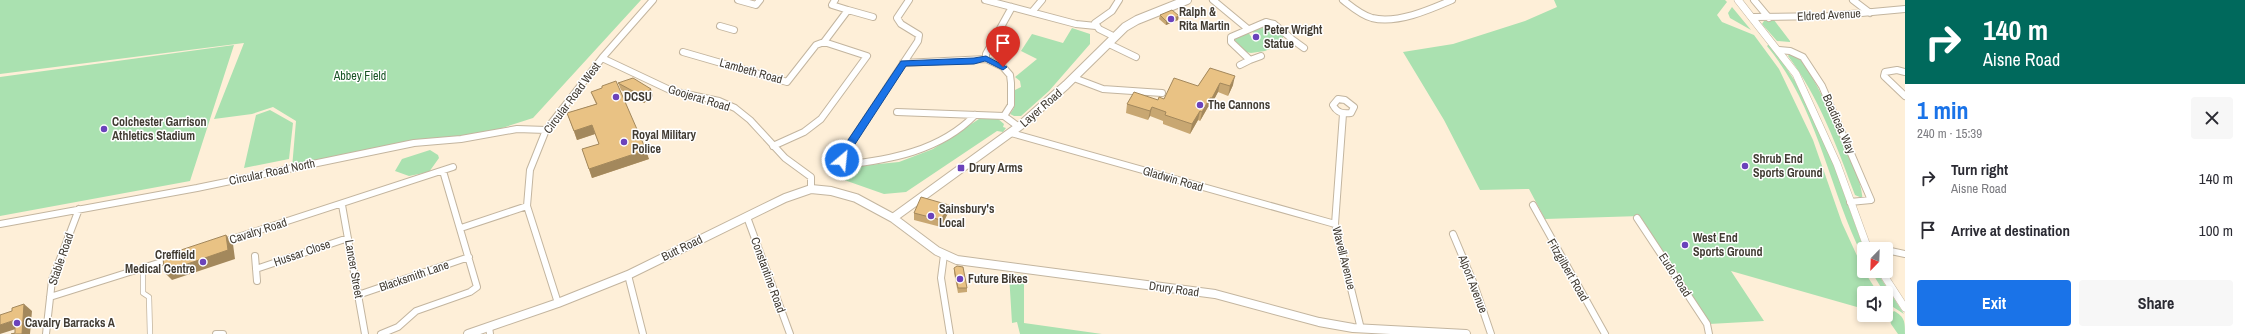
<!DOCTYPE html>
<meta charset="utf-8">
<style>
body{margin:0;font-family:"Archivo Narrow",sans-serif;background:#f7f7f7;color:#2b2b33;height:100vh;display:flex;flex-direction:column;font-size:15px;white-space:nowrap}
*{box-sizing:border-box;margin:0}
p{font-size:13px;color:#7c7c81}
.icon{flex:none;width:22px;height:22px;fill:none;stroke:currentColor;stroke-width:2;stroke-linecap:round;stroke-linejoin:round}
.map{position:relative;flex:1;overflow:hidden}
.details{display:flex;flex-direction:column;background:#fff;width:340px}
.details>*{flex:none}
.hud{background:#00695c;color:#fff;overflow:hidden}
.needle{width:26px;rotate:203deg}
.tools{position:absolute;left:1857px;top:242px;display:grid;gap:8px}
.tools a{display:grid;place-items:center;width:36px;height:36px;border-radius:4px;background:#fff;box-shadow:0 2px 6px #0003;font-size:20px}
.pin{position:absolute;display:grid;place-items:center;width:34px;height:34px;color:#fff;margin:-41px -17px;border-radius:50% 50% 50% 0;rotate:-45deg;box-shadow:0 0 4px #0007}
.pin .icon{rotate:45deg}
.me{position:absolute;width:44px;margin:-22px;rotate:28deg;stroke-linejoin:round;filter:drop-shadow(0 0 3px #0008)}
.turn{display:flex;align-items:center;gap:14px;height:84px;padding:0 12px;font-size:18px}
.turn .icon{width:52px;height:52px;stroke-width:2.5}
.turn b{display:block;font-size:28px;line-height:34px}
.round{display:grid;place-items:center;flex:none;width:42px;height:42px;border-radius:4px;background:#f7f7f7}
.overview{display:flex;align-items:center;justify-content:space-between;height:68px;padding:0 12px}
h1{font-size:24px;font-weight:700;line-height:30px;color:#1a73e8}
.button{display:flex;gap:8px;margin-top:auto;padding:8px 12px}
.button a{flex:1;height:46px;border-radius:4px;background:#1a73e8;color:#fff;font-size:16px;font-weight:700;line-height:46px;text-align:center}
.button a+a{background:#f7f7f7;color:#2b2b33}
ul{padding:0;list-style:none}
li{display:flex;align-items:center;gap:12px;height:52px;padding:0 12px}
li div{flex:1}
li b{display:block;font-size:15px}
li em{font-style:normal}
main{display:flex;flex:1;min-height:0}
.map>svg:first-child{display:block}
</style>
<main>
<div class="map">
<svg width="1905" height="334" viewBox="0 0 1905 334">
<rect width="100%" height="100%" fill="#feefd8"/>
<path fill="#aae1b0" d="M 0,0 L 641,0 L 533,118 L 474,137 L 407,145 L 292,168 L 296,121 L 273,107 L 252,114 L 214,119 L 244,43 L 0,74 Z
M 1554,0 L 1725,0 L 1727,2 L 1717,15 L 1722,22 L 1754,35 L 1779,69 L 1813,140 L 1842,223 L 1864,271 L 1878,293 L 1864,293 L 1864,309 L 1731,271 L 1764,321 L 1709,324 L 1640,216 L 1545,219 L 1529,189 L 1480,190 L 1444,120 L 1403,52 L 1453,44 L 1525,21 L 1557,7 Z
M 1732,7 L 1751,30 L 1730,18 L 1728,13 Z
M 1774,20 L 1790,41 L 1790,42 L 1777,41 L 1762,24 L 1764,21 Z
M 1266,27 L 1275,28 L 1283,36 L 1283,38 L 1278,40 L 1282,44 L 1265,51 L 1251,53 L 1246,52 L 1234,42 L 1234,39 L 1237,36 L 1240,37 L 1248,32 L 1252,38 L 1259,39 L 1259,35 L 1250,31 Z
M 1072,28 L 1090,34 L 1090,44 L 1049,91 L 1021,116 L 1014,116 L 1010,114 L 1014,108 L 1015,90 L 1021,87 L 1020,81 L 1015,77 L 1037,59 L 1021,51 L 1032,34 L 1063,43 Z
M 234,45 L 190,181 L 0,216 L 0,77 Z
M 1768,45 L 1771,45 L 1795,81 L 1830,155 L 1864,249 L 1864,259 C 1828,188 1819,109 1767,46 Z
M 1790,53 C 1792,54 1796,55 1798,57 C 1813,70 1866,181 1862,198 L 1855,195 C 1837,147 1819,97 1788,56 Z
M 270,110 L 293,123 L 289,159 L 244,168 L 256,115 Z
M 997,118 L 1004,124 L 1003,127 L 1006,128 L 1003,132 L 997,131 L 906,192 L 884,194 L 830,175 L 848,167 L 899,162 L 933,149 L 979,119 Z
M 430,150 L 438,155 L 439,158 L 429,172 L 409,176 L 395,171 L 402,159 Z
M 1871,271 L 1876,271 L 1904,314 L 1893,307 Z
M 1009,274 L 1024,275 L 1024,323 L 1102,334 L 1020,334 L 1017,322 L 1012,323 Z
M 1894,311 C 1905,317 1905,322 1905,334 L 1898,334 L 1891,324 L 1889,316 Z"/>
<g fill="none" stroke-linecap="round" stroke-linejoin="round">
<g stroke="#c3b59f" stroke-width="6">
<path id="pedestrian" d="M 143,268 L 143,293 L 149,297 L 150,334"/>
</g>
<g stroke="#c3b59f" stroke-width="8">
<path id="minor" d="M 738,0 L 756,5 L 760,0
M 909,0 L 897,18 L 901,24 L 919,35 L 918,41 L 843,154 L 842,165 C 890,160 940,151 975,115
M 985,0 L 1076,24 L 1096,26
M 1213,0 L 1248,29
M 1343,0 C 1352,7 1361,15 1372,18 C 1397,24 1429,10 1452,0
M 1754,0 L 1769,18
M 1853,0 L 1870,13
M 848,10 L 873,17
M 1032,12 L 1042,0
M 1752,17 L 1829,16 L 1905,9
M 720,26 L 734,30
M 1115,37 L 1099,29 L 1095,23 L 1112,11 L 1119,0
M 1109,44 L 1136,57
M 1283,45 L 1293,40 L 1304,48
M 1779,50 L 1790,51 L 1803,57 L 1822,86 L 1871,200 L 1850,202
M 683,52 L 787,82 L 816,45 L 824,42
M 1261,56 L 1250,60 L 1231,42 L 1231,37 L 1266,22 L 1274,24 L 1293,40
M 602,58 L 672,91 L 719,101 L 735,108 L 750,120 L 785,158 L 811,177 L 811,189
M 986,59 L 986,54 L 1012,7
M 903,63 L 986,59 L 1003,67 L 1010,75 L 1011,83 L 1011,105 L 1004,116 L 1019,127
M 1240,65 L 1250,60
M 1905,72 L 1897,70 L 1885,72 L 1884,76 L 1905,96
M 1074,78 L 1103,89 L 1162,93
M 1338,99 L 1345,100 L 1354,107 L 1351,113 C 1343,114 1337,113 1333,105 Z
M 897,112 L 1004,116
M 1343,114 L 1335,224 L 1361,329
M 1011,133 L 1335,224
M 773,146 L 804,132 L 821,119 L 867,56 L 824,42 L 848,10 L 832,5 L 835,0
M 342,205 L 365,334
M 1533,205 L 1605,334
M 747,217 L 790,334
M 1637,218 L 1707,324 L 1709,334
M 0,224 L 197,188 L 414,143 L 461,139 L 517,129 L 546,130
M 461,228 L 527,206
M 1453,234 L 1474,284 L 1491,334
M 223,242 L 453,167
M 1867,247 L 1878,249
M 1886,250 L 1905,254
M 944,255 L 941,278 L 950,334
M 255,256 L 257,281
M 256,269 L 348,238
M 628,275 L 643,334
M 358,295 L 469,257
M 50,297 L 171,259
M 558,303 L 527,206 L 530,170 L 546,130 L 602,58 L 653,0
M 489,327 L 490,334
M 46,334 L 52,280 L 79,209
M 216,334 L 223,334
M 381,334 L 398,327 L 416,311 L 470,292 L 477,287 L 443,171"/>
</g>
<g stroke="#c3b59f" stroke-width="8">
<path id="tertiary" d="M 1738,0 L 1796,74 L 1837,164 L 1868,249
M 1881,271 L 1905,308"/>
</g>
<g stroke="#c3b59f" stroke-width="10">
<path id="secondary" d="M 893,218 L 1021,125 L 1066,85 L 1125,27 L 1137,20 L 1187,0
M 468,334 L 558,303 L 628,275 L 785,198 L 811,189 L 831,191 L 856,198 L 893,218 L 937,251 L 957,260 L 1215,294 L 1319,322 L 1353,328 L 1466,334"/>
</g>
<use href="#pedestrian" stroke="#fff" stroke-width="4.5"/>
<use href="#minor" stroke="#fff" stroke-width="6"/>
<use href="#tertiary" stroke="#fff" stroke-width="7"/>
<use href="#secondary" stroke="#fff" stroke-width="8"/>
</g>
<path fill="#c8a772" d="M 1160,15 L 1178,20 L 1166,25 L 1159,19 Z
M 1210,68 L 1233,85 L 1228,96 L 1218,92 L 1210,107 L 1208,107 L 1200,121 L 1198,120 L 1190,134 L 1163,124 L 1163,121 L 1150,116 L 1148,120 L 1126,113 L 1127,104 L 1158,100 L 1164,99 L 1198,86 Z
M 618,83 L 651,89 L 653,96 L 644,103 L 621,90 Z
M 591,92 L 649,159 L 592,178 L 582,149 L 599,144 L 595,134 L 577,140 L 567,113 L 596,104 Z
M 949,211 L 941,227 L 914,220 L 914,213 Z
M 954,268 L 967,288 L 967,292 L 958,293 L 954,273 Z"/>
<path fill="#a3885c" d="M 1179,16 L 1178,20 L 1166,25 L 1166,21 Z
M 1235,76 L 1233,85 L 1228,96 L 1230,86 Z
M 1220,83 L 1218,92 L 1210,107 L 1212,98 Z
M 651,89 L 653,96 L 644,103 L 642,96 Z
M 1210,98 L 1208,107 L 1200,121 L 1202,112 Z
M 1152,107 L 1150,116 L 1148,120 L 1150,111 Z
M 1200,111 L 1198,120 L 1190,134 L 1192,124 Z
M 592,125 L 595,134 L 577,140 L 574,131 Z
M 646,150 L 649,159 L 592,178 L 589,169 Z
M 949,205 L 949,211 L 941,227 L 941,220 Z
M 226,235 L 233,244 L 235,259 L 172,280 L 164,272 Z
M 24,304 L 32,311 L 30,334 L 22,334 L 22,327 L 0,334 L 0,325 L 15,320 Z"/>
<path fill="#e9c284" stroke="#a3885c" d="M 1172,10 L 1179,16 L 1166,21 L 1160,15 Z
M 1210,68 L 1235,76 L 1230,86 L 1220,83 L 1212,98 L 1210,98 L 1202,112 L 1200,111 L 1192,124 L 1165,115 L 1166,112 L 1152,107 L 1150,111 L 1127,104 L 1134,92 L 1158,100 L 1159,97 L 1164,99 L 1174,78 L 1198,86 Z
M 633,78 L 651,89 L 642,96 L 618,83 Z
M 616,81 L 646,150 L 589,169 L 582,149 L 599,144 L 592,125 L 574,131 L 567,113 L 597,104 L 591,92 L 602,88 L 602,86 Z
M 921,197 L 949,205 L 941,220 L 914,213 Z
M 226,235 L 228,250 L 164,272 L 163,256 Z
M 957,266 L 963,267 L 967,288 L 958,288 L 954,268 Z
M 24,304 L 22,334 L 11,334 L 15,333 L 15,320 L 0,325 L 0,315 L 12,311 L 12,308 Z"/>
<path fill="#1a73e8" stroke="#114b97" d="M 986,56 L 1007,67 L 1003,70 L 985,61 L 974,64 L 906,66 L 848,155 L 845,163 L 838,163 L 837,160 L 840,152 L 901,61 L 974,58 Z"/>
<g fill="#6b43bb" stroke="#fff" stroke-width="1.5">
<circle cx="1171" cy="19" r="4"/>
<circle cx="1256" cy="37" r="4"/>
<circle cx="616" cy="97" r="4"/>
<circle cx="1200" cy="105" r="4"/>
<circle cx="104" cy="129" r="4"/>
<circle cx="624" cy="142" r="4"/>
<circle cx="1745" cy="166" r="4"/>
<rect x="957" y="164" width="8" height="8" rx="2"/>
<circle cx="931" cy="216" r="4"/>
<circle cx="1685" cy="245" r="4"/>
<circle cx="203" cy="262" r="4"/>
<circle cx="960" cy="279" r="4"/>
<circle cx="17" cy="323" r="4"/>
</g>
<g text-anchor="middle" stroke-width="3" stroke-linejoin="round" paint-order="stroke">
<g font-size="12" font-weight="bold" fill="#423c33" stroke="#fff" text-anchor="start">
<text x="1179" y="16">Ralph &amp;<tspan x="1179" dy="14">Rita Martin</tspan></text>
<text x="1264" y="34">Peter Wright<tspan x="1264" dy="14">Statue</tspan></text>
<text x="624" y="101">DCSU</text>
<text x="1208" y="109">The Cannons</text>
<text x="112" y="126">Colchester Garrison<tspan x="112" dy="14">Athletics Stadium</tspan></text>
<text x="632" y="139">Royal Military<tspan x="632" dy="14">Police</tspan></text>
<text x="1753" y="163">Shrub End<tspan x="1753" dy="14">Sports Ground</tspan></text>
<text x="969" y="172">Drury Arms</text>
<text x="939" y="213">Sainsbury's<tspan x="939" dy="14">Local</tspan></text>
<text x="1693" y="242">West End<tspan x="1693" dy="14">Sports Ground</tspan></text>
<text x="195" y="259" text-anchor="end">Creffield<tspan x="195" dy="14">Medical Centre</tspan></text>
<text x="968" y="283">Future Bikes</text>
<text x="25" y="327">Cavalry Barracks A</text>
</g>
<g font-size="12" fill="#423c33" stroke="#fff">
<text transform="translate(1829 15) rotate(-3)" y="4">Eldred Avenue</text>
<text transform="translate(751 71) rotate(16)" y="4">Lambeth Road</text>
<text transform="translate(572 98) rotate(-53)" y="4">Circular Road West</text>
<text transform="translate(699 98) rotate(17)" y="4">Goojerat Road</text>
<text transform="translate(1041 108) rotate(-41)" y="4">Layer Road</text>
<text transform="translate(1839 124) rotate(66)" y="4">Boadicea Way</text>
<text transform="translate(272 172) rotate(-12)" y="4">Circular Road North</text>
<text transform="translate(1173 179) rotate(16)" y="4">Gladwin Road</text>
<text transform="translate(258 231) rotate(-18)" y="4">Cavalry Road</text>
<text transform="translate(682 248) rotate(-26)" y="4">Butt Road</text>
<text transform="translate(302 253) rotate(-19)" y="4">Hussar Close</text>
<text transform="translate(1344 258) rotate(76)" y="4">Wavell Avenue</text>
<text transform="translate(61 259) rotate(-71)" y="4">Stable Road</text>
<text transform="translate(354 269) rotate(80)" y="4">Lancer Street</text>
<text transform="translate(1568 270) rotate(60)" y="4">Fitzgilbert Road</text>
<text transform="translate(768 275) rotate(70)" y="4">Constantine Road</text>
<text transform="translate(1675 275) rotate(57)" y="4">Eudo Road</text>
<text transform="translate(414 276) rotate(-19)" y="4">Blacksmith Lane</text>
<text transform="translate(1473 284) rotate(69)" y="4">Alport Avenue</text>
<text transform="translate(1174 289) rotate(8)" y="4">Drury Road</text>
</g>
<g font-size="12" fill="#1a5527" stroke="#fff">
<text x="360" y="80">Abbey Field</text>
</g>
</g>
</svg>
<div class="tools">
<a><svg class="needle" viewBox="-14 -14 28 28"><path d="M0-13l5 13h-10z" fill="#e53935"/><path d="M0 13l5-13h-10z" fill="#7c7c81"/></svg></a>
<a><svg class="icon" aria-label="sound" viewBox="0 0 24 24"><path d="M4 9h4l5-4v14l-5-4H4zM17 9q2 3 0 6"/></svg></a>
</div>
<div class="pin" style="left:1003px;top:67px;background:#d93025"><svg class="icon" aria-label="arrive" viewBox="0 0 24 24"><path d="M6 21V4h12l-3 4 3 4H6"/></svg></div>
<svg class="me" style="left:842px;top:160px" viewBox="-20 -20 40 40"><circle r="17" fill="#1a73e8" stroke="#fff" stroke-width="3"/><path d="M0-11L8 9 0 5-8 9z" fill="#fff"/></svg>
</div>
<section class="details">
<div class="hud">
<div class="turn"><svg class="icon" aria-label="right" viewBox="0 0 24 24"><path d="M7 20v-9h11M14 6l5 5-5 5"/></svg><div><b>140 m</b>Aisne Road</div></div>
</div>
<div class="overview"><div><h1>1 min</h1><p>240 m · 15:39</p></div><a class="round"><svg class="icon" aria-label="close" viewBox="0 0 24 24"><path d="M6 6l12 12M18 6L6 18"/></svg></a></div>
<ul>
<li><svg class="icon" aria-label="right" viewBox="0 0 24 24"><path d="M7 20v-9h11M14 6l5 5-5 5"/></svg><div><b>Turn right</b><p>Aisne Road</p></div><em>140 m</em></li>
<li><svg class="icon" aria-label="arrive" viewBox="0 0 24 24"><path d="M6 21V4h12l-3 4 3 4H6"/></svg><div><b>Arrive at destination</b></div><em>100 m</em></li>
</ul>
<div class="button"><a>Exit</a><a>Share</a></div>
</section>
</main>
